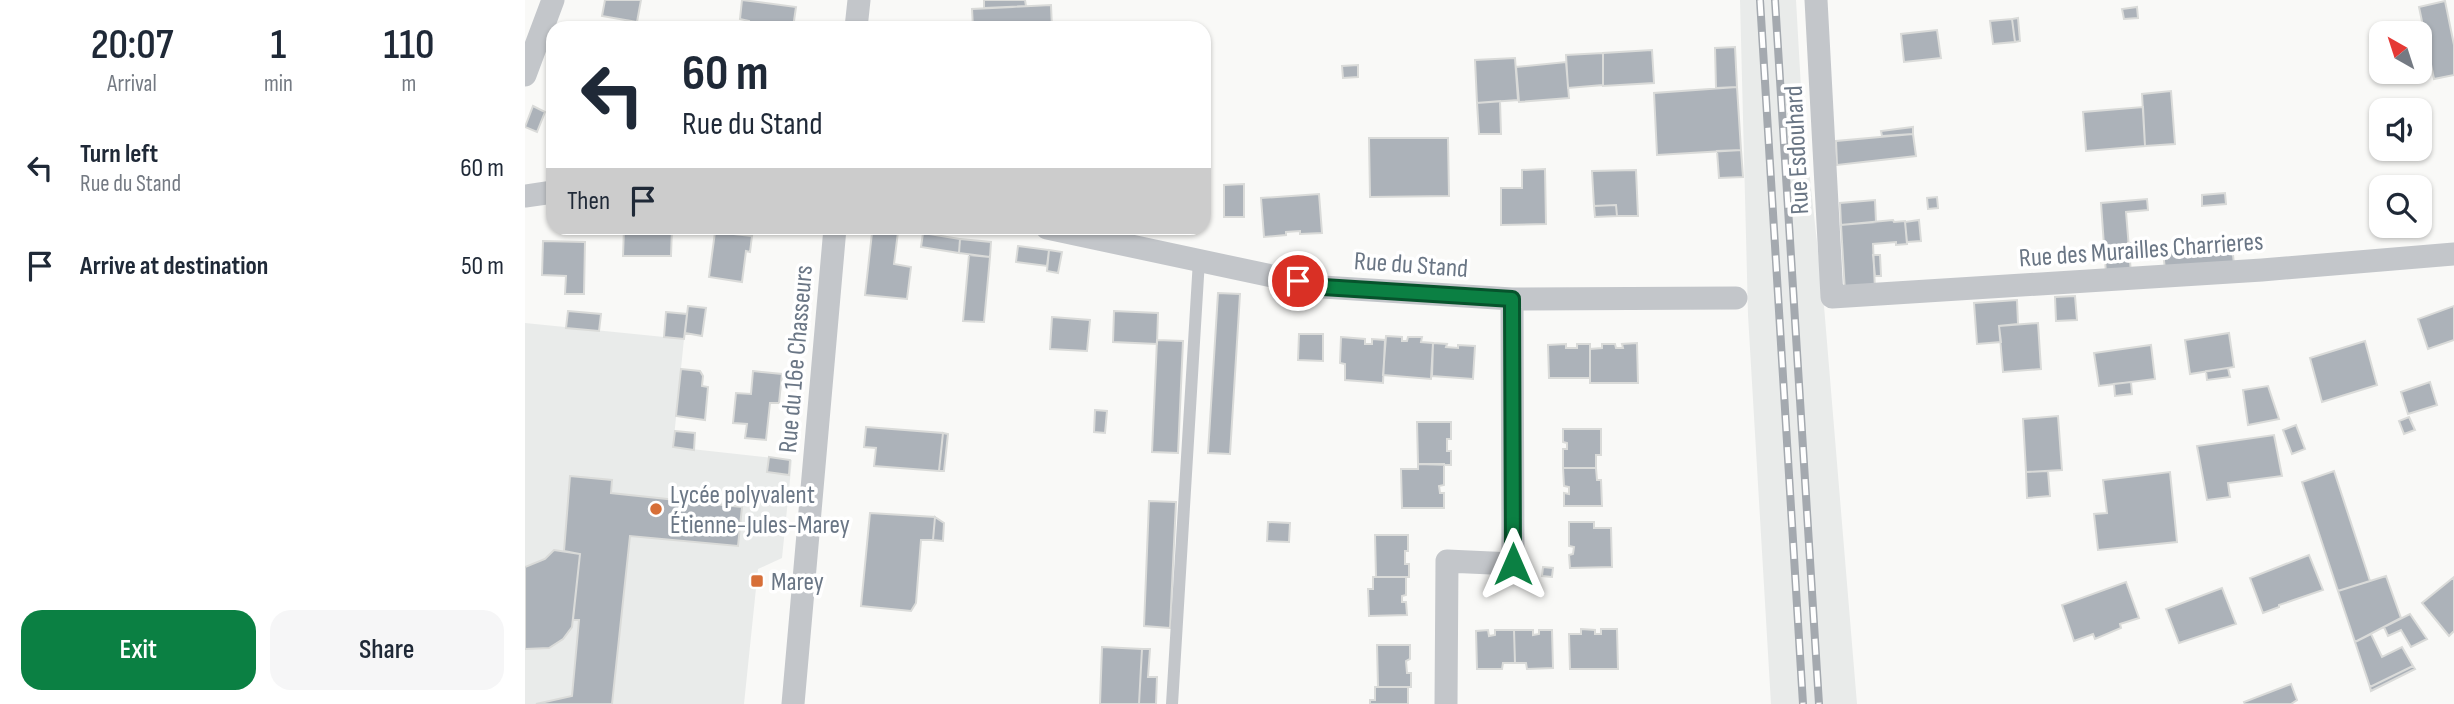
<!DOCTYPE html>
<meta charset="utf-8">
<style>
body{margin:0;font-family:"Sofia Sans Condensed",sans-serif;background:#f6f6f7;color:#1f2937;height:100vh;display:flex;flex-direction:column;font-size:26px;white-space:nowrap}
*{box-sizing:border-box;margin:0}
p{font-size:23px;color:#747a83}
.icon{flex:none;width:38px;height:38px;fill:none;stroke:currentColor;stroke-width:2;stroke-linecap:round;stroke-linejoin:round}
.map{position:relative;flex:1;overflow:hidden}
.drawer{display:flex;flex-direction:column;background:#fff;width:525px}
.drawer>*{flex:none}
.guide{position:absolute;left:21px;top:21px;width:665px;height:214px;border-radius:21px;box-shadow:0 2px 5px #0004;background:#fff;color:#1f2937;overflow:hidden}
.needle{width:46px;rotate:321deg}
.fabs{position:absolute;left:1844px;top:21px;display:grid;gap:14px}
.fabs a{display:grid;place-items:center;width:63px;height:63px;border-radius:14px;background:#fff;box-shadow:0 2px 5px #0004;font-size:35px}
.pin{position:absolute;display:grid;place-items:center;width:60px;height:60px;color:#fff;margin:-30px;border:4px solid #fff;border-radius:50%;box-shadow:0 2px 7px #0007}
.me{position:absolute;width:77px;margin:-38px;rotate:0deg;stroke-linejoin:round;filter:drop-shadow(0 0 5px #0008)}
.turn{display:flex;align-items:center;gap:24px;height:147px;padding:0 21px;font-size:32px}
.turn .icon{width:91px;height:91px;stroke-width:2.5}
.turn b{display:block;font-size:49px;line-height:60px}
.then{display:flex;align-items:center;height:66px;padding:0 21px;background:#0003;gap:14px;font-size:26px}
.eta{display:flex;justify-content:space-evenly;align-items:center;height:119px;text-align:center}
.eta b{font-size:42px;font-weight:600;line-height:49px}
.button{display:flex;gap:14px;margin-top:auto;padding:14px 21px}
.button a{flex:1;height:80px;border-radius:21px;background:#0b8043;color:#fff;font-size:28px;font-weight:600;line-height:80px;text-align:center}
.button a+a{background:#f6f6f7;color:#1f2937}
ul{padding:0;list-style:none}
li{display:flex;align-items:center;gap:21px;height:98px;padding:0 21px}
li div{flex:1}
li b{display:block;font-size:26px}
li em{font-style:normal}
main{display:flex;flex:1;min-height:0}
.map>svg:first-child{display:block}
</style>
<main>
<section class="drawer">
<div class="eta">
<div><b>20:07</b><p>Arrival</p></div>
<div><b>1</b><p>min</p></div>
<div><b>110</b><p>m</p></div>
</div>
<ul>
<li><svg class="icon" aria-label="left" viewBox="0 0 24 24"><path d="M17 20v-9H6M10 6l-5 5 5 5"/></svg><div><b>Turn left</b><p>Rue du Stand</p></div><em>60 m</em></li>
<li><svg class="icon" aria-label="arrive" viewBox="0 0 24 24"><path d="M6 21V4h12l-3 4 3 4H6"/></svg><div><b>Arrive at destination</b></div><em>50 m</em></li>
</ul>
<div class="button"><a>Exit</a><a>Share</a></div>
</section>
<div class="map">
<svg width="1929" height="704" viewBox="0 0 1929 704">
<rect width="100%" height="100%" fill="#f9f9f7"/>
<path fill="#e9ebea" d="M 1215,0 L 1271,0 L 1277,106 L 1299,306 L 1332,704 L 1246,704 L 1223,315 Z
M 0,323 L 159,339 L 148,447 L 267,460 L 257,558 L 233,569 L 219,704 L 0,704 Z"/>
<path fill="#acb2b9" stroke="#dadbd9" stroke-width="2" d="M 80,0 L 116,0 L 112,22 L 77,16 Z
M 217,0 L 271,7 L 268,28 L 223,28 L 224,21 L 215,19 Z
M 459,0 L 500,0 L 501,6 L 459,8 Z
M 1920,1 L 1929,45 L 1929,75 L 1909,79 L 1894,7 Z
M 526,5 L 527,28 L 496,28 L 496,23 L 471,24 L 472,28 L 448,28 L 447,9 Z
M 1612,7 L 1613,18 L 1599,19 L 1597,9 Z
M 1493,18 L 1495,41 L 1490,42 L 1487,19 Z
M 1487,19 L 1490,42 L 1468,44 L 1465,21 Z
M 1412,30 L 1416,58 L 1379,62 L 1376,34 Z
M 1210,47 L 1212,87 L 1191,88 L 1190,48 Z
M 1127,50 L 1129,83 L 1078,86 L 1078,53 Z
M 1078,53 L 1078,85 L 1043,88 L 1041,55 Z
M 990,58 L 993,100 L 952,103 L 950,60 Z
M 1041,62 L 1044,98 L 994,102 L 991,67 Z
M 833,65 L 833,77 L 818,78 L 817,66 Z
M 1212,87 L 1216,150 L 1132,155 L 1129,93 Z
M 1646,91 L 1650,144 L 1620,146 L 1617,94 Z
M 975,101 L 976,134 L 954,134 L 952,103 Z
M 8,106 L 20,112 L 12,132 L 0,127 Z
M 1618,107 L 1620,146 L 1561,151 L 1558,112 Z
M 1388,127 L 1388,134 L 1357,136 L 1356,131 Z
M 1388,134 L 1391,156 L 1312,165 L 1311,141 Z
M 844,138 L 923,138 L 924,196 L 845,197 Z
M 1216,150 L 1218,177 L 1194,178 L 1192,151 Z
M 1020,169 L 1021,224 L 976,225 L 976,188 L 997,188 L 997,170 Z
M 1111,170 L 1113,216 L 1092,216 L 1091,205 L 1069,206 L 1067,171 Z
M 719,184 L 719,217 L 699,217 L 699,185 Z
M 1700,193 L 1701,204 L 1677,206 L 1677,195 Z
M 794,194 L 797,233 L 775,234 L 775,231 L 761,232 L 761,235 L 739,237 L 736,198 Z
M 1412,197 L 1413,208 L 1403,209 L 1402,198 Z
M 1622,199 L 1623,210 L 1601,212 L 1606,273 L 1581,274 L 1576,203 Z
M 1350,200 L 1351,222 L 1316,225 L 1315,203 Z
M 1091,205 L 1092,216 L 1070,217 L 1069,206 Z
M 1368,220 L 1369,222 L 1380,221 L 1382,244 L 1371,245 L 1371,242 L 1348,244 L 1350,290 L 1320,292 L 1316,225 Z
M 1394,220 L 1396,241 L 1382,242 L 1380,222 Z
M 99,228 L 147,228 L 146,256 L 98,256 Z
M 353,231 L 373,232 L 369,264 L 386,267 L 382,299 L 340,295 L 347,233 Z
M 190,232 L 227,236 L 225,252 L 221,251 L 217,282 L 184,277 Z
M 398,233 L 435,239 L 434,253 L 396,247 Z
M 435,239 L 466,242 L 465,257 L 434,253 Z
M 18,241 L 60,242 L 59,294 L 40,294 L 41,276 L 17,275 Z
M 1603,243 L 1609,243 L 1610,260 L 1605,260 Z
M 493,246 L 524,250 L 522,266 L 491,262 Z
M 1707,246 L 1709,264 L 1640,269 L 1638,252 Z
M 524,250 L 537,252 L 533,273 L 522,271 Z
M 444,255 L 465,257 L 459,322 L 438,321 Z
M 1348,255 L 1355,255 L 1356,276 L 1350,276 Z
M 693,293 L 715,294 L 705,454 L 683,453 Z
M 1550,296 L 1552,320 L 1531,321 L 1530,297 Z
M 1492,300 L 1493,324 L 1474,326 L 1476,342 L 1452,344 L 1449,303 Z
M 163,306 L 181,308 L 177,336 L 160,333 Z
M 1929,306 L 1929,340 L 1903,349 L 1893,319 Z
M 43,311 L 76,314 L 74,331 L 41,328 Z
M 589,311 L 633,313 L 632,344 L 588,342 Z
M 141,312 L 162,314 L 159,339 L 139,337 Z
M 527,317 L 565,320 L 562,351 L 525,349 Z
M 1513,323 L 1516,369 L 1478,372 L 1474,326 Z
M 1704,333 L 1709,367 L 1665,374 L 1660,340 Z
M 774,334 L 798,334 L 798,361 L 773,360 Z
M 861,336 L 877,337 L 877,341 L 882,341 L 883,337 L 897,337 L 896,342 L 908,343 L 906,379 L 858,375 Z
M 816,337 L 840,339 L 840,344 L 847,344 L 847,339 L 860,340 L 858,383 L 820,380 L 820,364 L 815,363 Z
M 632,340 L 658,341 L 653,453 L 627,452 Z
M 1840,341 L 1852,385 L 1797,402 L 1785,358 Z
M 908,343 L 922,344 L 921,347 L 933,348 L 933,345 L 950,346 L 948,379 L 907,376 Z
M 1112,343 L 1113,383 L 1065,383 L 1065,349 L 1077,348 L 1077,344 L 1090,344 L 1091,348 L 1098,348 L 1097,344 Z
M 1041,344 L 1041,348 L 1052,348 L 1052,344 L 1065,344 L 1065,378 L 1024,378 L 1023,345 Z
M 1626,345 L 1630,379 L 1574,386 L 1569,353 Z
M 1703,368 L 1705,377 L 1682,380 L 1681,371 Z
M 156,369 L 175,371 L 178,376 L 177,386 L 183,387 L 180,420 L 151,416 Z
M 228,371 L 257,374 L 254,403 L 245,403 L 241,440 L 220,438 L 222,424 L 208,423 L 211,393 L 226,394 Z
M 1606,382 L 1607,394 L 1590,396 L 1589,384 Z
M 1905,382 L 1912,405 L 1883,414 L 1876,392 Z
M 1743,386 L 1754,419 L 1723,425 L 1718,390 Z
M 570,410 L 582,411 L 580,433 L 569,432 Z
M 1533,416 L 1537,470 L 1501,472 L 1498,419 Z
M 1884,417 L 1890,430 L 1879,434 L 1874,421 Z
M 892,422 L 926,422 L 926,439 L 922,439 L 922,451 L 926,451 L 926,465 L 893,464 Z
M 1771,425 L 1780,449 L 1767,454 L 1758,430 Z
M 341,427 L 418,433 L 414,471 L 349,466 L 351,448 L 339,447 Z
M 1038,429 L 1076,429 L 1076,455 L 1071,455 L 1071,468 L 1038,468 L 1038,449 L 1042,449 L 1042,443 L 1038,442 Z
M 150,431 L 170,433 L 169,450 L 148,447 Z
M 418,433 L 423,434 L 419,471 L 414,471 Z
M 1749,435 L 1757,476 L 1703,483 L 1705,497 L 1682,500 L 1672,446 Z
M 244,457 L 265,460 L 264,475 L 242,472 Z
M 893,464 L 919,464 L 919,485 L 914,486 L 915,493 L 919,493 L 919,508 L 877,508 L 876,469 L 893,469 Z
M 1038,468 L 1071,468 L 1072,480 L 1076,480 L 1077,506 L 1039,506 L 1039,493 L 1044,494 L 1044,487 L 1039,486 Z
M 1523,471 L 1525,496 L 1502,498 L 1501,472 Z
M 1809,471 L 1845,581 L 1813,591 L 1777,482 Z
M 1645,472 L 1652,542 L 1573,550 L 1569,514 L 1582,513 L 1578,480 Z
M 45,476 L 87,480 L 86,493 L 217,507 L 213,546 L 105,536 L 87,704 L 11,704 L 47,696 L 54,620 L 48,620 L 55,554 L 39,551 Z
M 624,501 L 651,502 L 645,628 L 619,626 Z
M 345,513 L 410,517 L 408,540 L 396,540 L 391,603 L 386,611 L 336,606 Z
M 410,517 L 419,523 L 418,541 L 408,540 Z
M 743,522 L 765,523 L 764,542 L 742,541 Z
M 1044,522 L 1069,522 L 1069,528 L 1086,528 L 1087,567 L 1045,568 L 1044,555 L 1048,554 L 1049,547 L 1044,546 Z
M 850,535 L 883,535 L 883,551 L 880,551 L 880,564 L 884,564 L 884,577 L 851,577 Z
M 29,550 L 55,554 L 47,627 L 38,639 L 24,648 L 0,649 L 0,567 L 20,559 Z
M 1784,555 L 1798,590 L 1754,605 L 1754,607 L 1738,613 L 1725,578 Z
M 1018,567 L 1028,568 L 1027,577 L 1017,576 Z
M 1861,576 L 1876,618 L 1830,642 L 1813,591 Z
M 848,577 L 881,577 L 881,595 L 877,596 L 877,602 L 881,602 L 882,615 L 844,616 L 843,589 L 848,589 Z
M 1929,577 L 1929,631 L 1924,636 L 1897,603 Z
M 1601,582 L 1614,618 L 1595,624 L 1596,628 L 1570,639 L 1568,634 L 1549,641 L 1537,605 Z
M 1697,588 L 1711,624 L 1654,643 L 1641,609 Z
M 1885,614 L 1902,639 L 1886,647 L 1876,630 L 1863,636 L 1859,627 Z
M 1056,629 L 1070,630 L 1070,634 L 1076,634 L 1076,629 L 1092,629 L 1093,669 L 1045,669 L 1044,634 L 1056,634 Z
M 963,630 L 964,636 L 970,635 L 970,630 L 989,630 L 990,663 L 978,663 L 977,669 L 952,669 L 951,631 Z
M 989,630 L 1008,630 L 1008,635 L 1014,634 L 1014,630 L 1027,630 L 1028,668 L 1002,669 L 1001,663 L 990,663 Z
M 1846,634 L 1857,657 L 1877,647 L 1888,666 L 1845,687 L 1830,642 Z
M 852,645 L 885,645 L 885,659 L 881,661 L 882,673 L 886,673 L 886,687 L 853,687 Z
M 577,647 L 617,649 L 614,704 L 575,704 Z
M 617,649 L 625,649 L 623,677 L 632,677 L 631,704 L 614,704 Z
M 1888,666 L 1890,669 L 1846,691 L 1845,687 Z
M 1766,684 L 1772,700 L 1766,704 L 1720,704 L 1719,702 Z
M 850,687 L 883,687 L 883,704 L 845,704 L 845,700 L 850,700 Z"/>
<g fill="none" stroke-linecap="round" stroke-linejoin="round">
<path stroke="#c3c6ca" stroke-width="12" d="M 647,704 L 674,260"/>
<path stroke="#c3c6ca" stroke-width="23" d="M 1291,0 L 1307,297 L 1737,270 L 1929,254
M 331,28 L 334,0
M 0,75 L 28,0
M 0,196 L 28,192
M 522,228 L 798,287 L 987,299 L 1211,298
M 268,704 L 310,228
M 921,704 L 922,561 L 988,564 L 987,299"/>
<g stroke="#a4a9af" stroke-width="8">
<path id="rail" d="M 1235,0 L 1278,704
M 1250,0 L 1294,704"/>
</g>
<use href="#rail" stroke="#fff" stroke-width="5" stroke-dasharray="16" stroke-linecap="butt"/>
</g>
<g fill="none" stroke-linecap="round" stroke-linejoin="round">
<g stroke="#07532c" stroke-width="18">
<path id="route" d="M 773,281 L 798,287 L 987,299 L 988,564"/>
</g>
<use href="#route" stroke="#0b8043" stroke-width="12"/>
</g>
<g fill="#d76f38" stroke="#fff" stroke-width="2.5">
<circle cx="131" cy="509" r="7"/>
<rect x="225" y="574" width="14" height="14" rx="3.5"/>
</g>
<g text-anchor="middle" stroke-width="7" stroke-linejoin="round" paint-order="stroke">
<g font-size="26" fill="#6a7685" stroke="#fff">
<text transform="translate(1271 150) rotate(-93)" y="9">Rue Esdouhard</text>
<text transform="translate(1616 249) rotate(-4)" y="9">Rue des Murailles Charrieres</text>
<text transform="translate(886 264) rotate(4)" y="9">Rue du Stand</text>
<text transform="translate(270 359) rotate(-85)" y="9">Rue du 16e Chasseurs</text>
</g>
<g font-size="26" fill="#6a7685" stroke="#fff" text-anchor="start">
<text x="145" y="503">Lycée polyvalent<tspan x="145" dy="30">Étienne-Jules-Marey</tspan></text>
<text x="246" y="590">Marey</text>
</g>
</g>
</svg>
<div class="fabs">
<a><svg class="needle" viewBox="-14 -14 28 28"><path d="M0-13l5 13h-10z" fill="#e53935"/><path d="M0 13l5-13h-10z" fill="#747a83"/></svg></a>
<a><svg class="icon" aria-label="sound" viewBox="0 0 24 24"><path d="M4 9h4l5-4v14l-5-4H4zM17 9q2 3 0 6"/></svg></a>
<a><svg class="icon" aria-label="search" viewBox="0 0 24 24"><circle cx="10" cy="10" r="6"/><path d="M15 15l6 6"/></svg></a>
</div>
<div class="pin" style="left:773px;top:281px;background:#d93025"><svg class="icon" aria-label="arrive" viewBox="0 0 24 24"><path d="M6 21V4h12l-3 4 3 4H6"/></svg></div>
<svg class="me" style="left:988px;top:564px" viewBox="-20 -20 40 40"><path d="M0-17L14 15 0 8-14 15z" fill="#0b8043" stroke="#fff" stroke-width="4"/></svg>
<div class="guide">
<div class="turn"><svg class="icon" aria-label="left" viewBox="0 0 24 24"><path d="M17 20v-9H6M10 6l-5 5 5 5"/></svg><div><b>60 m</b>Rue du Stand</div></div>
<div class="then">Then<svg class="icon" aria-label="arrive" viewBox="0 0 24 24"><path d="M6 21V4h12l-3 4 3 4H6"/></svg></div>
</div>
</div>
</main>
